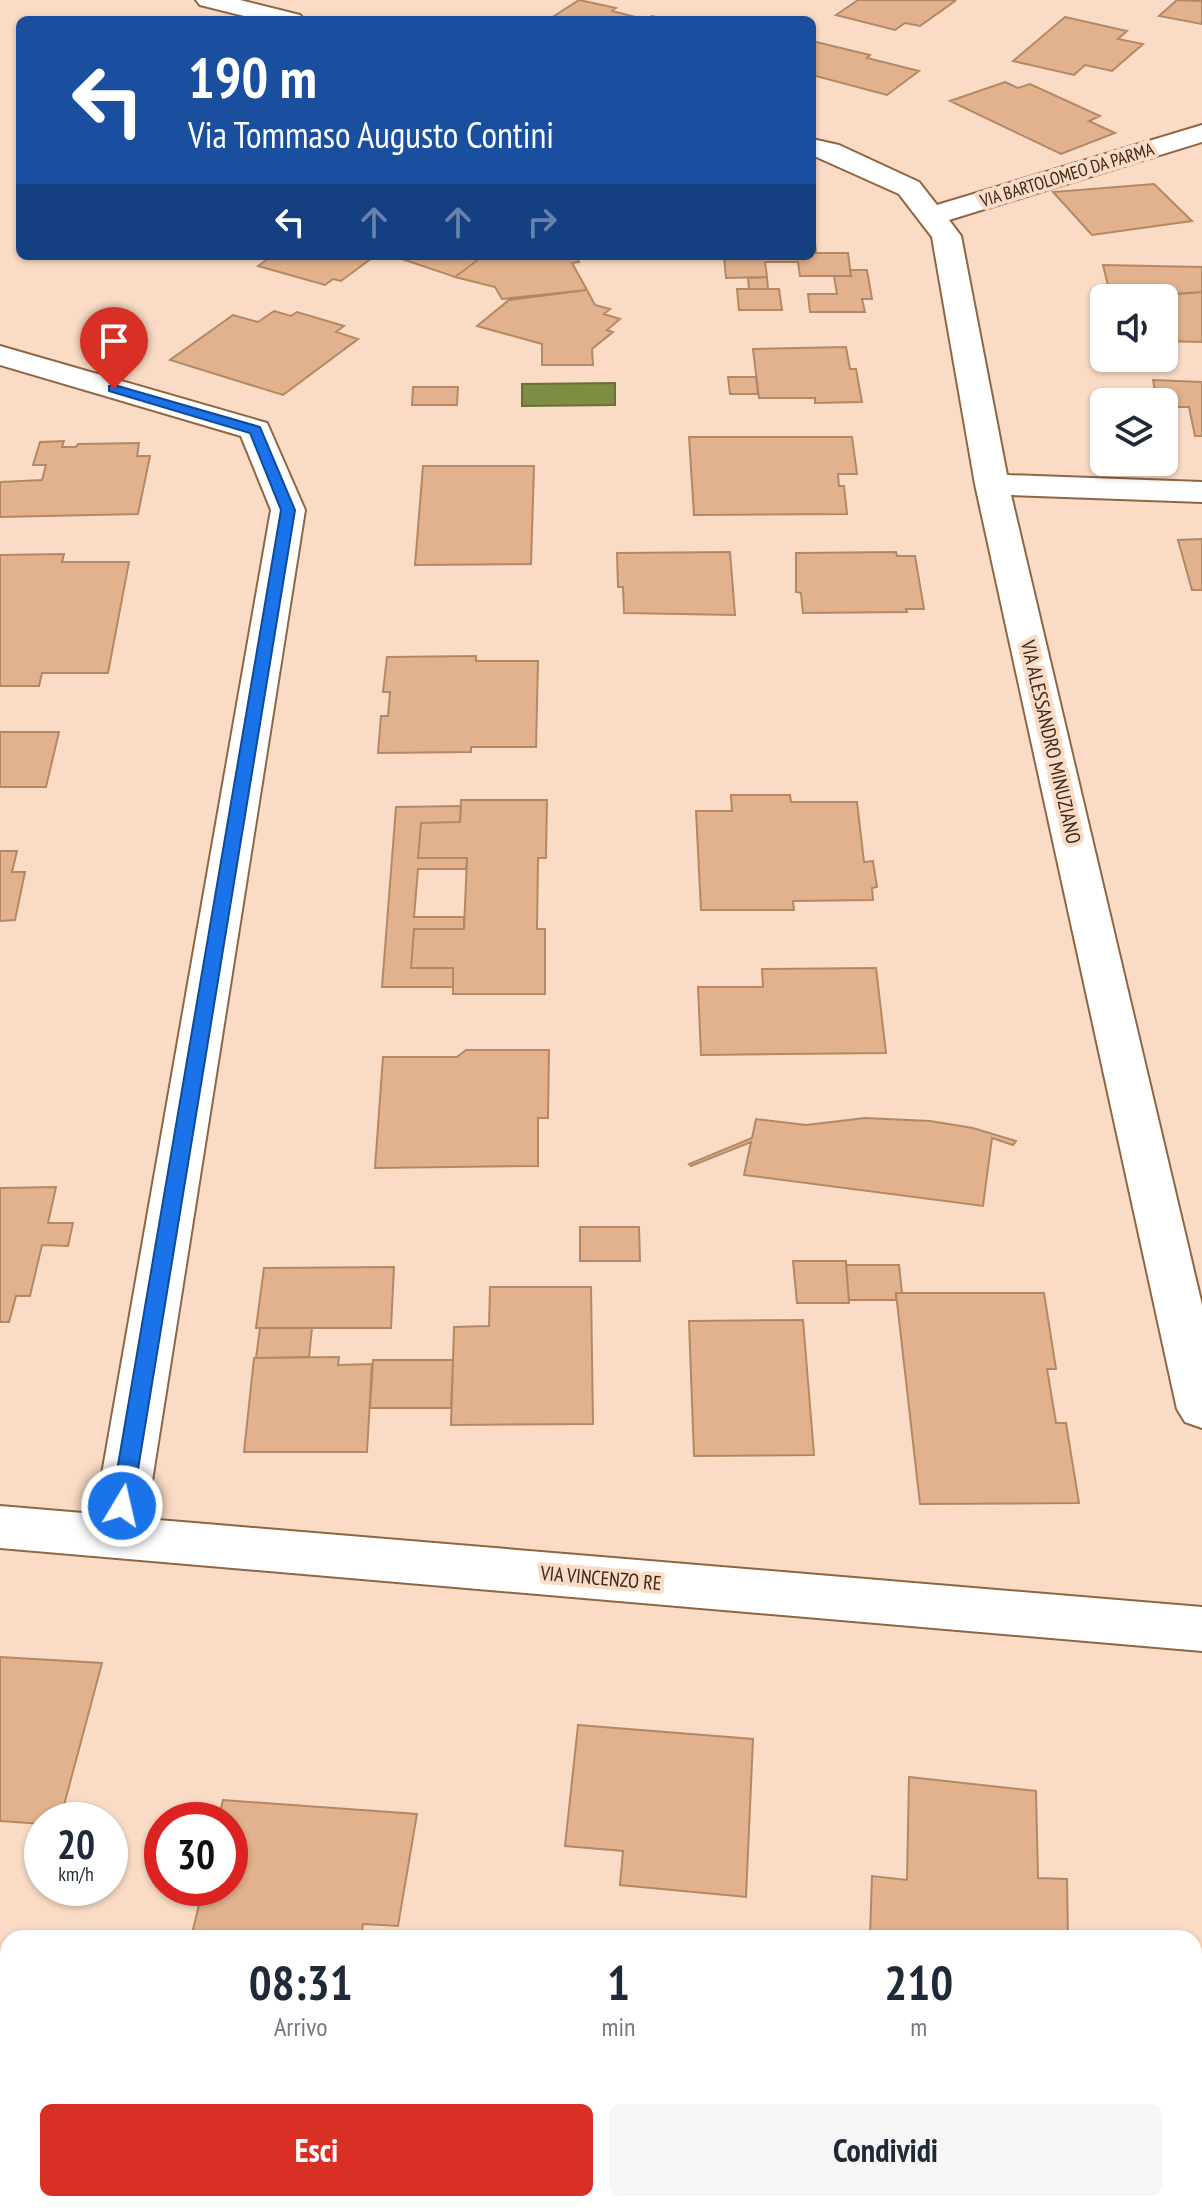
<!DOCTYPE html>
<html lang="it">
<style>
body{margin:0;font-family:"PT Sans Narrow",sans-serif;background:#f6f6f7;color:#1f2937;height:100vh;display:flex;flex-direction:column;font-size:30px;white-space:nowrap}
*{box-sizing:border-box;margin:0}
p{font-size:26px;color:#747a83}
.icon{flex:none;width:44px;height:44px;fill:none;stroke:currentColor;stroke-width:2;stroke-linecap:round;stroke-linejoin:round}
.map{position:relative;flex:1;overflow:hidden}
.details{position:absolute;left:0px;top:1930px;width:1202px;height:282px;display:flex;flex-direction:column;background:#fff;border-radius:24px 24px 0 0;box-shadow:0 2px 6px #0004}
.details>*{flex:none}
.hud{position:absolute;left:16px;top:16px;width:800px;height:244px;border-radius:12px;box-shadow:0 2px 6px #0004;background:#1a4fa0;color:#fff;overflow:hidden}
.tools{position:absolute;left:1090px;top:284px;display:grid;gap:16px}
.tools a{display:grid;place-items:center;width:88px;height:88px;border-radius:12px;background:#fff;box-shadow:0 2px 6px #0004;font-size:40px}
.speed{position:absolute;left:24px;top:1802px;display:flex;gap:16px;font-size:40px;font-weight:700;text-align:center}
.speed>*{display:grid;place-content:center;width:104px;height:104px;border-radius:50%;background:#fff;box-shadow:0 2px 6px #0004;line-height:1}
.speed small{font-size:20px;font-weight:400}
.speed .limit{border:12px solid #d22;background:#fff;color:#111}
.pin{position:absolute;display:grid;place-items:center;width:68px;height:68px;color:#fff;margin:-82px -34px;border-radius:50% 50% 50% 0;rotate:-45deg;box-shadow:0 0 8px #0007}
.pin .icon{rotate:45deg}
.me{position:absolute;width:88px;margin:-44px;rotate:9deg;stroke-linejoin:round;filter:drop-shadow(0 0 6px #0008)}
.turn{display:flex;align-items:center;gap:28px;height:168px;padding:0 40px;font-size:36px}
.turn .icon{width:104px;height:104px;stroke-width:2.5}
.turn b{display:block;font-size:56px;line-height:68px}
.lanes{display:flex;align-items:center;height:76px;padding:0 40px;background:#0003;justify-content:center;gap:40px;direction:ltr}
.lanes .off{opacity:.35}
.eta{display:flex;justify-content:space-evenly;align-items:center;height:136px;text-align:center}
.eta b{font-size:48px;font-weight:700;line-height:56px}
.cta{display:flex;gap:16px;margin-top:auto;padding:16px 40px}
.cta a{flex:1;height:92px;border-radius:12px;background:#d93025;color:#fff;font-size:32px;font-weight:700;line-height:92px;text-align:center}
.cta a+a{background:#f6f6f7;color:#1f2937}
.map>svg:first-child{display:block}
</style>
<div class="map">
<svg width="1202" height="2211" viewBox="0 0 1202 2211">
<rect width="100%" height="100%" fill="#fadcc6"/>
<path fill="#7d8e42" stroke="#696f36" stroke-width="2" d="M 615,383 L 615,405 L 522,406 L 522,384 Z"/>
<path fill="#e1b28d" stroke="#b48864" stroke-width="2" d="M 579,0 L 616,8 L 612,11 L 647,20 L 652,16 L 668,20 L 548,20 Z
M 858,0 L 952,0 L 955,1 L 920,26 L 905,23 L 895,30 L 836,15 Z
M 1177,0 L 1202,1 L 1202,24 L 1159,16 Z
M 1065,17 L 1127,31 L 1118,39 L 1143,44 L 1112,71 L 1085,65 L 1074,75 L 1013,61 Z
M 812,41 L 870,55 L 867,58 L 919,71 L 887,95 L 816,76 L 812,79 Z
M 1005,82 L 1018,88 L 1030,84 L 1100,116 L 1089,121 L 1115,133 L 1061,154 L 950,101 Z
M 1154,184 L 1192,221 L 1092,235 L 1053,192 Z
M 812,244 L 815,244 L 816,253 L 848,253 L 851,276 L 800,276 L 798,262 L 765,262 L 767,277 L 726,278 L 724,256 L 812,256 Z
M 272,256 L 364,256 L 372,258 L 341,281 L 333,279 L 325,285 L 258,266 Z
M 393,256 L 483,256 L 455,277 Z
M 483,256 L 575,256 L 579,262 L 572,263 L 587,290 L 502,299 L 495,287 L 455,277 Z
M 1103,265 L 1202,267 L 1202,292 L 1111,298 Z
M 850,270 L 867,270 L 872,299 L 862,299 L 865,312 L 810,312 L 808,294 L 837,294 L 834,276 L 851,276 Z
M 767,277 L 768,289 L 749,289 L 748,278 Z
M 737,289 L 779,289 L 782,310 L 739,310 Z
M 587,290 L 595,305 L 610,309 L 604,314 L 620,319 L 607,330 L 613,332 L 592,349 L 593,365 L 542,365 L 542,344 L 477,326 L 509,300 Z
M 1202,292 L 1202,342 L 1164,341 L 1164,298 L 1131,298 Z
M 274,311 L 291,316 L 297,312 L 344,326 L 336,332 L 358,339 L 283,395 L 170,360 L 233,315 L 258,322 Z
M 846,347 L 850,369 L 856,369 L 862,402 L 815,403 L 815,398 L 759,398 L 753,349 Z
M 728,377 L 756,377 L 758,394 L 730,394 Z
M 1153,380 L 1202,382 L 1202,436 L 1195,436 L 1189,407 L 1164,407 L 1164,402 L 1157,402 Z
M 413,387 L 458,387 L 457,405 L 412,405 Z
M 689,437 L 852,437 L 857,474 L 838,474 L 839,486 L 844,486 L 847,514 L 694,515 Z
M 64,441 L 62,447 L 76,447 L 78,444 L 139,443 L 137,456 L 150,456 L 138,514 L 0,517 L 0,482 L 42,480 L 46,465 L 33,465 L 40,442 Z
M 423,466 L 534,466 L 531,564 L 415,565 Z
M 1202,539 L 1202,590 L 1192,590 L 1178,540 Z
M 730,552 L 735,615 L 624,613 L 623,587 L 618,587 L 617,553 Z
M 896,552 L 897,556 L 915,556 L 924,609 L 906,609 L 907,612 L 803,613 L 801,593 L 796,592 L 796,553 Z
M 64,554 L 62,562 L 129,562 L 108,673 L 42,673 L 39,686 L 0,686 L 0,555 Z
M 476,656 L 476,661 L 538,661 L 536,747 L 471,747 L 471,752 L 378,753 L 381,716 L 388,716 L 390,692 L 383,692 L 387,657 Z
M 0,732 L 59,732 L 46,787 L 0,787 Z
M 731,795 L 790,795 L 791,802 L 857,802 L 864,862 L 873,861 L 877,887 L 872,888 L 873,900 L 793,901 L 794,910 L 701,910 L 696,811 L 732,811 Z
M 461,800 L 547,800 L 546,858 L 538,858 L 537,929 L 545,929 L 545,994 L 453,994 L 453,968 L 411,968 L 414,929 L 464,929 L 467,858 L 418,858 L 421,823 L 460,822 Z
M 461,806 L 460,822 L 421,823 L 418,858 L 467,858 L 466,869 L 418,869 L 414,917 L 464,917 L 464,929 L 414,929 L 411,968 L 453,968 L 453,987 L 382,987 L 396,807 Z
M 0,851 L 17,851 L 12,872 L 25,872 L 15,920 L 0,921 Z
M 876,968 L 886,1053 L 701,1055 L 698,987 L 763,987 L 762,969 Z
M 466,1050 L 549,1050 L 548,1118 L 538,1118 L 538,1166 L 375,1168 L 383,1057 L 457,1057 Z
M 865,1118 L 930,1121 L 973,1128 L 1016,1141 L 1013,1145 L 992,1138 L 983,1206 L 744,1175 L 751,1142 L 691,1166 L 689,1164 L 752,1138 L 756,1119 L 806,1125 Z
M 56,1187 L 48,1223 L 73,1223 L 68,1246 L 42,1245 L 30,1296 L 16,1296 L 9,1322 L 0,1322 L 0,1188 Z
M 580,1227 L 639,1227 L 640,1261 L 580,1261 Z
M 793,1261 L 846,1261 L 849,1303 L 797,1303 Z
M 846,1265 L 899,1265 L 902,1293 L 896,1293 L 896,1300 L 849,1300 Z
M 394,1267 L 391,1328 L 256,1328 L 264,1268 Z
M 490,1287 L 591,1287 L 593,1424 L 451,1425 L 454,1327 L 489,1326 Z
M 896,1293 L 1044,1293 L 1056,1369 L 1047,1369 L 1056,1423 L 1066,1423 L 1079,1503 L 920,1504 Z
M 803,1320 L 814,1455 L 694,1456 L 689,1321 Z
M 260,1328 L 312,1328 L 309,1357 L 256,1358 Z
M 339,1357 L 338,1365 L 372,1364 L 367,1452 L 244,1452 L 254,1358 Z
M 373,1360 L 453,1360 L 451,1408 L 370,1408 Z
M 0,1657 L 102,1663 L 60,1820 L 42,1820 L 42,1824 L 0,1821 Z
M 578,1725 L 753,1739 L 746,1897 L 620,1885 L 623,1851 L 565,1846 Z
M 909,1777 L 1036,1791 L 1038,1878 L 1067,1879 L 1068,1938 L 870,1936 L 872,1876 L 907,1880 Z
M 223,1800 L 417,1814 L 398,1926 L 363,1924 L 361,1938 L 191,1938 L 203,1888 L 230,1888 L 230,1820 L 218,1820 Z"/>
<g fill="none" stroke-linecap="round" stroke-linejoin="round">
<g stroke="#906542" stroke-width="4">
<path id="minor" d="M 196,0 L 240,0 L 300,15 L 304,20 L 260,20 L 200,5 Z
M 1202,125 L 1202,142 L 949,220 L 961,236 L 1007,475 L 1202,482 L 1202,502 L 1011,495 L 1202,1305 L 1202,1428 L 1185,1422 L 1177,1409 L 975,484 L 932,237 L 899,194 L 812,155 L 812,139 L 839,145 L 919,182 L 937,205 Z
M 0,346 L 267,423 L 305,510 L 146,1519 L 1202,1607 L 1202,1651 L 0,1548 L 0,1506 L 95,1514 L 271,510 L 241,436 L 0,365 Z"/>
</g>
<use href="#minor" fill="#fff" fill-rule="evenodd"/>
</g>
<path fill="#1a73e8" stroke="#114b97" stroke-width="2" d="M 109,386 L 118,386 L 260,427 L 295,510 L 132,1506 L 129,1512 L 122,1515 L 114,1512 L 111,1506 L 281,510 L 250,433 L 109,391 Z"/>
<g text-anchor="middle" stroke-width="8" stroke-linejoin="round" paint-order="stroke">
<g font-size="18" fill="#3a2819" stroke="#fadcc6">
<text transform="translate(1067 175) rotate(-17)" y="6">VIA BARTOLOMEO DA PARMA</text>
</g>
<g font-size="20" fill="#3a2819" stroke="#fadcc6">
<text transform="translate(1051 742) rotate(77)" y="7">VIA ALESSANDRO MINUZIANO</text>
<text transform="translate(601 1578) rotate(5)" y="7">VIA VINCENZO RE</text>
</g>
</g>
</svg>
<div class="tools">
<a><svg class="icon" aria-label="sound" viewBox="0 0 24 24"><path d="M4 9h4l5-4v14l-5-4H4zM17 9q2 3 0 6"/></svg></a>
<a><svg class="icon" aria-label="layers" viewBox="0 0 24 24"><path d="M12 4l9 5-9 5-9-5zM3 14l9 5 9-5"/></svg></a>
</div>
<div class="speed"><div>20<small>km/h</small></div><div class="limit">30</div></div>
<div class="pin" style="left:114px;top:389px;background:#d93025"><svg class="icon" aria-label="arrive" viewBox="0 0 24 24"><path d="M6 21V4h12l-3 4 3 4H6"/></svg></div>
<svg class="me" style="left:122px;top:1506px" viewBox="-20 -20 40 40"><circle r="17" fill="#1a73e8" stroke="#fff" stroke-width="3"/><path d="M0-11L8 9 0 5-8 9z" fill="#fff"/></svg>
<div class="hud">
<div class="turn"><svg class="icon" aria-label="left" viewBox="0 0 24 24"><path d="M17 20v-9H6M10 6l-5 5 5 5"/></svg><div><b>190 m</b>Via Tommaso Augusto Contini</div></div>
<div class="lanes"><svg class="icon" aria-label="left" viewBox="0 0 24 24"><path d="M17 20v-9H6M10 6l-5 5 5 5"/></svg><svg class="icon off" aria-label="ahead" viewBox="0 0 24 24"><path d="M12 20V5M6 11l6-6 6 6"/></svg><svg class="icon off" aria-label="ahead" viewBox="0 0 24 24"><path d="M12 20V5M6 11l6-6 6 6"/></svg><svg class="icon off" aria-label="right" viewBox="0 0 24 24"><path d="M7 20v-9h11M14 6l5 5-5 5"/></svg></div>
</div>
<section class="details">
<div class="eta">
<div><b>08:31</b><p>Arrivo</p></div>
<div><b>1</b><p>min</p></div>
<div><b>210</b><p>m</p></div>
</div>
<div class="cta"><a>Esci</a><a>Condividi</a></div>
</section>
</div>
